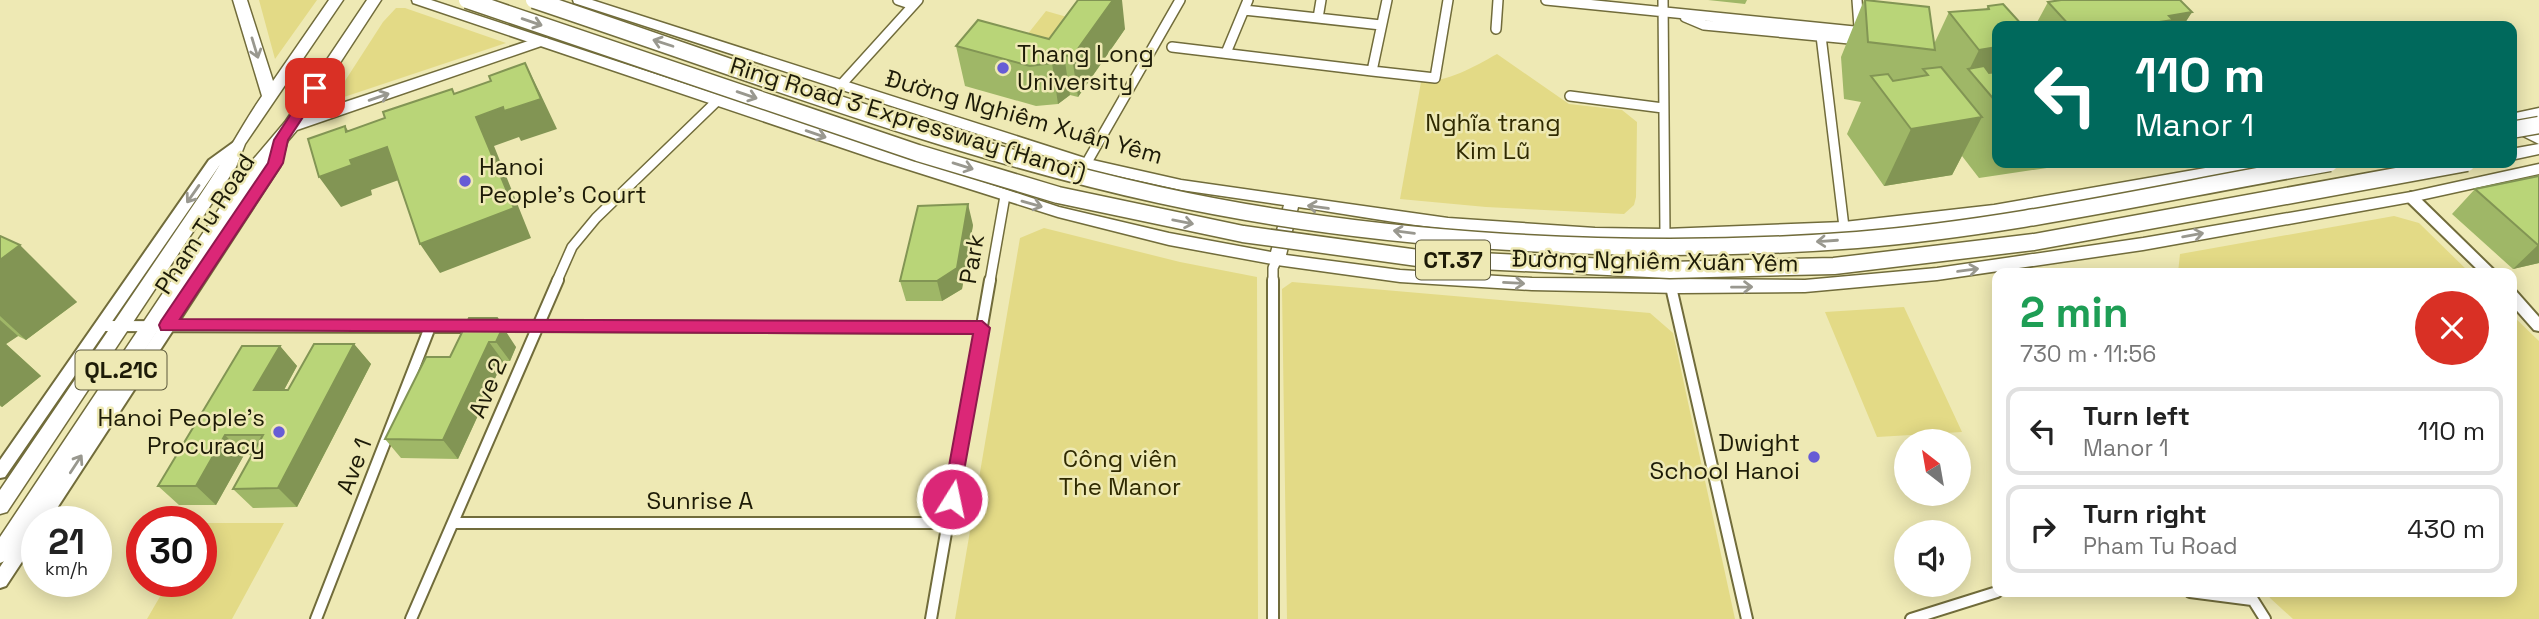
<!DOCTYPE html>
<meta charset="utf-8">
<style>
body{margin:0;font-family:"Space Grotesk",sans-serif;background:#f6f6f6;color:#222;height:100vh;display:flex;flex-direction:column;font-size:26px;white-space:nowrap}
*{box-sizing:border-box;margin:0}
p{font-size:23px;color:#767676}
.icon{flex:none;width:38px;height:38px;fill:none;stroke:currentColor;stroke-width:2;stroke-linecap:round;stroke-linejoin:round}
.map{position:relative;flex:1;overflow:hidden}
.sheet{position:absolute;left:1992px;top:268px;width:525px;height:329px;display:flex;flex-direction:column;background:#fff;border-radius:14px;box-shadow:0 4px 18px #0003}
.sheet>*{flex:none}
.hud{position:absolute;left:1992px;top:21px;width:525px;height:147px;border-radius:14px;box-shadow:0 4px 18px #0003;background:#00695c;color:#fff;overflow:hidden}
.needle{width:46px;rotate:329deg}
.controls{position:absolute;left:1894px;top:429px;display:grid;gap:14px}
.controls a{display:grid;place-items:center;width:77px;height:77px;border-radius:50%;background:#fff;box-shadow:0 4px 18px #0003;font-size:35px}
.speed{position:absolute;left:21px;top:506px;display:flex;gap:14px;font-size:35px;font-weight:700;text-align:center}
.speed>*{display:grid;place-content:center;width:91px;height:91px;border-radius:50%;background:#fff;box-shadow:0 4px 18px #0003;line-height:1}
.speed small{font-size:18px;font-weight:400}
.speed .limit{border:10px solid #d22;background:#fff;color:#111}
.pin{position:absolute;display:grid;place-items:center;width:60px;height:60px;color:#fff;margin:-30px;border-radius:14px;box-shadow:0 4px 10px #0006}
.me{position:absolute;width:77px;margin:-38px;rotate:10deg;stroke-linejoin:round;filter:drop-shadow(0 0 5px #0008)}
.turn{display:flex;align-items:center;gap:24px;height:147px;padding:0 28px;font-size:32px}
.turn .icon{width:91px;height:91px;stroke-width:2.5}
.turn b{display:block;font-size:49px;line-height:60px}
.round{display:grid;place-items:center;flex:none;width:74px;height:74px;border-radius:37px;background:#f6f6f6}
.head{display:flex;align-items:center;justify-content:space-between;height:119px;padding:0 28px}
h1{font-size:42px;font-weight:800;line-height:52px;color:#1e9e55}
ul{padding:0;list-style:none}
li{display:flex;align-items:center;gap:21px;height:88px;margin:0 14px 10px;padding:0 14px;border:4px solid #e0e0e0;border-radius:14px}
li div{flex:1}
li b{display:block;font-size:26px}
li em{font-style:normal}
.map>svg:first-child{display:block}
</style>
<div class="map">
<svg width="2539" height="619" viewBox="0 0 2539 619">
<rect width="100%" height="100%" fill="#eee9b4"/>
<path fill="#e3da86" d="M 259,0 L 317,0 L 275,59 Z
M 396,8 L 405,8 L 506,43 L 332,101 L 383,22 Z
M 1046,11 L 1081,21 L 1051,60 L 1015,50 Z
M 1497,54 L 1569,104 L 1622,110 L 1637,122 L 1636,197 L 1634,205 L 1624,214 L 1486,207 L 1400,199 L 1421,82 C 1449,81 1472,68 1497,54 Z
M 2394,216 L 2419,223 L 2470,273 L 2178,273 L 2180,254 Z
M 1044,228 L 1180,262 L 1257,277 L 1258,619 L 955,619 L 1020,238 Z
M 1292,282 L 1650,313 L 1673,333 L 1735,619 L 1287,619 L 1282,289 Z
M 1904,307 L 1962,432 L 1877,437 L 1825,312 Z
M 2511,314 L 2539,341 L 2539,619 L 2293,619 L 2270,598 L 2267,592 L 2511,592 Z
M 203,523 L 284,523 L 232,619 L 147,619 L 169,581 L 201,581 Z"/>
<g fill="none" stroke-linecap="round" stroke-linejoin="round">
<g stroke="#716c3b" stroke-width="12">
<path id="street-far1" d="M 898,0 L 913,5
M 1546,0 L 1864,32
M 1663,0 L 1665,234
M 1857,0 L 1859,27
M 1244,10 L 1381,25
M 1685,17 L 1704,25 L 1860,40
M 1318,18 L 1321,0
M 1496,29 L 1498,0
M 1821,36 L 1844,227
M 1172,47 L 1372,71 L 1387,0
M 1226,53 L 1248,0
M 1372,71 L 1435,78 L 1448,0
M 840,86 L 918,0
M 1570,96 L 1663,108
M 1086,164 L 1180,0
M 557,281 L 572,247 L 596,218 L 717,101
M 990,281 L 1005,196
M 1273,281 L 1273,268 L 1277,259"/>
</g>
<g stroke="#716c3b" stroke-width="14">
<path id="street" d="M 1273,280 L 1273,619
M 1671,287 L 1747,619
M 101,326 L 477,327
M 492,326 L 982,328
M 453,523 L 947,523
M 2190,592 L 2252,600
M 2248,592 L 2265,619
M 316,619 L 430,327
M 411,619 L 558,280
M 931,619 L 990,280
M 1911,619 L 1997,592"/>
</g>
<g stroke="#716c3b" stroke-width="4">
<path id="secondary" d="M 281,136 L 287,140 L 280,166 L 48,522 L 37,522 L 37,539 L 6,586 L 0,588 L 0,567 L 269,162 L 275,140 Z
M 238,139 L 242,140 L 244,143 L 242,146 L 219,166 L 5,477 L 0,478 L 0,460 L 209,160 Z
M 2411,192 L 2416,194 L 2497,273 L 2481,273 L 2406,200 L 2404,197 Z
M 2511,290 L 2516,291 L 2539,317 L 2539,331 L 2534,330 L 2511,304 Z"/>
</g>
<g stroke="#716c3b" stroke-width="3">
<path id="primary" d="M 412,0 L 431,0 L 1059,207 L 1169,233 L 1271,252 L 1284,205 L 1181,190 L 1086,169 L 574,3 L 573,0 L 592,0 L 1088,159 L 1181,180 L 1448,218 L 1595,228 L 1665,229 L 1844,222 L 1994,205 L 2234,163 L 2268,163 L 2261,168 C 2122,193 1983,224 1842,233 C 1711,241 1581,240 1450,229 C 1399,224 1348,214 1298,207 L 1286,255 L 1400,270 L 1532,278 L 1805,280 L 1937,268 L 2143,238 L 2411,192 L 2539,164 L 2539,174 L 2411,202 L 2143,250 L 1937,280 L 1805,292 L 1680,293 L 1532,290 L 1400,282 L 1277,265 L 1169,245 L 1058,217 L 878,160 L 413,3 Z
M 2539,108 L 2539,118 L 2519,122 L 2539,133 L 2539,144 L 2511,130 L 2511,114 Z"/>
</g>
<g stroke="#716c3b" stroke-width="3">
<path id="highway" d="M 233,0 L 247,0 L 273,81 L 329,0 L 343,0 L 245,144 L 236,167 L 7,512 L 0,514 L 0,490 L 201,194 C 223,162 240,128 262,96 Z
M 367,0 L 381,0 L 306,115 L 537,38 L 547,38 L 549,41 L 547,44 L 297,130 L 263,170 L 7,560 L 0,563 L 0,537 L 231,191 L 251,162 L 285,122 Z
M 2539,144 L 2539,154 L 2511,160 L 2511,149 Z"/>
</g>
<use href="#street-far1" stroke="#fff" stroke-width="9"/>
<use href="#street" stroke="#fff" stroke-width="10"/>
<use href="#secondary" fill="#fff" fill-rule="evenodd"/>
<use href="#primary" fill="#fff" fill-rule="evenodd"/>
<use href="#highway" fill="#fff" fill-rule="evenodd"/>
<g stroke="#716c3b" stroke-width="19" stroke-linecap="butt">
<path id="highway-bridge" d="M 467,0 L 918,153 L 1058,195 L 1243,234 L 1418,258 L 1670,270 L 1834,266 L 2034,242 L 2467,163
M 534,0 C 741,69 946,148 1159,195 C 1378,243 1633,257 1857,240 C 2016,227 2173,190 2330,163
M 2511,130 L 2539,125"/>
</g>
<use href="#highway-bridge" stroke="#fff" stroke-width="16"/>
</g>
<path fill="#9fb767" d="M 1708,0 L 1747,0 L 1745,4 Z
M 1864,0 L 1934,44 L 1949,12 L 1986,9 L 1988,6 L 1997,26 L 1997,163 L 2080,163 L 1979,178 L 1962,156 L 1952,175 L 1884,186 L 1847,134 L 1861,102 L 1844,99 L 1841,57 Z
M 2048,2 L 2192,12 L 2183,26 L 2035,26 Z
M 1125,29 L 1078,97 L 1070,95 L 1058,104 L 1036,106 L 965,86 L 956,46 L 1049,39 Z
M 2539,176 L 2539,263 L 2513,269 L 2452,214 L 2475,189 Z
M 973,225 L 962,289 L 942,301 L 906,301 L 900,281 Z
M 0,236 L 77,302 L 26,340 L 18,336 L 6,344 L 41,376 L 2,407 L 0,406 Z
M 469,318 L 516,347 L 510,361 L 503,361 L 458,459 L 401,458 L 385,439 L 450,357 Z
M 354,344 L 371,364 L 297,507 L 253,508 L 233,489 L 252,455 L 244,455 L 216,505 L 179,505 L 158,486 L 280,346 L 297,366 L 284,390 L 288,390 Z"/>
<path fill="#829554" d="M 1113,0 L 1122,0 L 1125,29 L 1078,97 L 1072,57 Z
M 2192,12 L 2183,26 L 2132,26 L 2169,16 Z
M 1997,47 L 1997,64 L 1984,88 L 1969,70 L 1979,50 Z
M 1064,55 L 1070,95 L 1058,104 L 1052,63 Z
M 525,63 L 540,93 L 557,129 L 521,141 L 519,137 L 494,146 L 531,238 L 440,273 L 420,244 L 476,117 Z
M 1982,117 L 1952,175 L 1884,186 L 1911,129 Z
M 345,126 L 364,155 L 387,147 L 407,177 L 371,190 L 372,195 L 341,207 L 319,177 L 350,160 Z
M 968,204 L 973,225 L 962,289 L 942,301 L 937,281 Z
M 2539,244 L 2539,263 L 2513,269 L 2538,245 Z
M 20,245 L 77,302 L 26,340 L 0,316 L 0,260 Z
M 497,318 L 516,347 L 510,361 L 496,342 Z
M 0,320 L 18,336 L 6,344 L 41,376 L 2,407 L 0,405 Z
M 489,342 L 503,361 L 458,459 L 443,440 Z
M 354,344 L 371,364 L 297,507 L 278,488 Z
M 280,346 L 297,366 L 273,410 L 254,390 Z
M 225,435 L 244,455 L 216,505 L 196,486 Z"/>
<path fill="#b9d578" stroke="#829554" stroke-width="2" d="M 1078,0 L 1113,0 L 1072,57 L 1064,55 L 1052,63 L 1030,66 L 956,46 L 978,20 L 1049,39 Z
M 1865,0 L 1929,7 L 1935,50 L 1868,42 Z
M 2061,0 L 2180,0 L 2192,12 L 2169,16 L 2173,20 L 2132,26 L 2070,26 L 2048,2 Z
M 2003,4 L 2023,26 L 1997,26 L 1997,47 L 1979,50 L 1949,12 L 1989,9 L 1988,6 Z
M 525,63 L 541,99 L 504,111 L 503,107 L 476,117 L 514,208 L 420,244 L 387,147 L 350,160 L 352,165 L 319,177 L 308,139 L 345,126 L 346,132 L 385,118 L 383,112 L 452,89 L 454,94 L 491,81 L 489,76 Z
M 1984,66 L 1989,73 L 1997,72 L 1997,103 L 1968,69 Z
M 1941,67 L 1982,117 L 1911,129 L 1871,76 L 1888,74 L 1893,81 L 1928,75 L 1923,69 Z
M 2539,176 L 2539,244 L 2538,245 L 2475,189 Z
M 968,204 L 957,268 L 937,281 L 900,281 L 918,206 Z
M 0,236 L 20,245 L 0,260 Z
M 469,318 L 497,318 L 503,327 L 496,342 L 489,342 L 443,440 L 385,439 L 426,357 L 450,357 Z
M 314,344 L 354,344 L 278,488 L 233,489 L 263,435 L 225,435 L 196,486 L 158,486 L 242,346 L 280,346 L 254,390 L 288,390 Z"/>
<defs><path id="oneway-shaft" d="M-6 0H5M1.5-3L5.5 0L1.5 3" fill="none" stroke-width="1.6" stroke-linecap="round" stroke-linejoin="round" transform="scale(1.75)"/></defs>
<g stroke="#99988f">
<use href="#oneway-shaft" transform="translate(532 22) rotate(19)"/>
<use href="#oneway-shaft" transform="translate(663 43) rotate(-162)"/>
<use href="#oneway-shaft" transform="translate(255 48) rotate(73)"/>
<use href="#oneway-shaft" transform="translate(747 95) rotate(19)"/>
<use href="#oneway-shaft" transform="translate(379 97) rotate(-19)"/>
<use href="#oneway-shaft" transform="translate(816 134) rotate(19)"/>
<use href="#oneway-shaft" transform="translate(963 166) rotate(17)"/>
<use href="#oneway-shaft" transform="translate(193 194) rotate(125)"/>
<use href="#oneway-shaft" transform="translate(1032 204) rotate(16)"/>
<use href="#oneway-shaft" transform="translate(1318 207) rotate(-172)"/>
<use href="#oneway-shaft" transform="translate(1183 222) rotate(11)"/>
<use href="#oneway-shaft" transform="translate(1404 232) rotate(-173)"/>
<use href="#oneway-shaft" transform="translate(2193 235) rotate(-10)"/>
<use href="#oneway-shaft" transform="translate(1827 241) rotate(176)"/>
<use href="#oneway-shaft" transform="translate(1968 270) rotate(-8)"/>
<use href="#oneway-shaft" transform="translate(1514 283) rotate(3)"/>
<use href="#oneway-shaft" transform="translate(1742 287) rotate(-1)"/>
<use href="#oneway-shaft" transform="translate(76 464) rotate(-57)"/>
</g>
<path fill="#db2777" stroke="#8e194d" stroke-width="2" d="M 315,83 L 322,88 L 288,140 L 283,163 L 180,319 L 982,321 L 990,328 L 958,504 L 952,506 L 945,504 L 943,499 L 973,334 L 161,330 L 159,325 L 161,321 L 268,163 L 274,140 L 310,85 Z"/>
<g fill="#675cd5" stroke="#eee9b4" stroke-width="2.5">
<circle cx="1003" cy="68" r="7"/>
<circle cx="465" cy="181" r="7"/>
<circle cx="279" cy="432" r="7"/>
<circle cx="1814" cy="457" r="7"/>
</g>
<g text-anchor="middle" stroke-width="5" stroke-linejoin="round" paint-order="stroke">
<g fill="#eee9b4" stroke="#5c593b" stroke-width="2">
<rect x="1416" y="240.5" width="74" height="39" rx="5"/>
<rect x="75.5" y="350.5" width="91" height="39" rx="5"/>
</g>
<g font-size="23" font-weight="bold" fill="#1d1b07">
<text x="1453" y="268">CT.37</text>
<text x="121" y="378">QL.21C</text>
</g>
<g font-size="24" fill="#1d1b07" stroke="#eee9b4" text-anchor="start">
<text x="1017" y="62">Thang Long<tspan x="1017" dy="28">University</tspan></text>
<text x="479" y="175">Hanoi<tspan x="479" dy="28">People's Court</tspan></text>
<text x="265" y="426" text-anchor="end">Hanoi People's<tspan x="265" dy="28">Procuracy</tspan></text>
<text x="1800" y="451" text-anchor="end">Dwight<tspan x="1800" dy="28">School Hanoi</tspan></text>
</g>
<g font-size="24" fill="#1d1b07" stroke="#eee9b4">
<text transform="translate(1024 117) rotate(16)" y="8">Đường Nghiêm Xuân Yêm</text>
<text transform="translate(908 119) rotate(17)" y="8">Ring Road 3 Expressway (Hanoi)</text>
<text transform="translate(205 224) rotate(-57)" y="8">Pham Tu Road</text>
<text transform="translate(972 259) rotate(-80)" y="8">Park</text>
<text transform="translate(1655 261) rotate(1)" y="8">Đường Nghiêm Xuân Yêm</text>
<text transform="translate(488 388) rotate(-67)" y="8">Ave 2</text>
<text transform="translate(354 466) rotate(-69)" y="8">Ave 1</text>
<text x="700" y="509">Sunrise A</text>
</g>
<g font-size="24" fill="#2f2a00" stroke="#eee9b4">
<text x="1493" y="131">Nghĩa trang<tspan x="1493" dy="28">Kim Lũ</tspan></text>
<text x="1120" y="467">Công viên<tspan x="1120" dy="28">The Manor</tspan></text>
</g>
</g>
</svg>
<div class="controls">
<a><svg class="needle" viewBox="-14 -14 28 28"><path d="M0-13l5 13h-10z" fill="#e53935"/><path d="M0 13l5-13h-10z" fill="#767676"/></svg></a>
<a><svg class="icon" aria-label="sound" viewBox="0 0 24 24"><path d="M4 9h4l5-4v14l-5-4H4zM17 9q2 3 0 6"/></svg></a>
</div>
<div class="speed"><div>21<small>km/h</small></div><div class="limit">30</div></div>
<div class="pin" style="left:315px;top:88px;background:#d93025"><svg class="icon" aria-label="arrive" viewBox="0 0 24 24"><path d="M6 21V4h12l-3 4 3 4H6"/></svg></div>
<svg class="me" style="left:952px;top:499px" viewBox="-20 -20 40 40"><circle r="17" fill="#db2777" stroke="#fff" stroke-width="3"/><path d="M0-11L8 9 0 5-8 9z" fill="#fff"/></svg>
<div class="hud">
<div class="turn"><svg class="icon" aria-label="left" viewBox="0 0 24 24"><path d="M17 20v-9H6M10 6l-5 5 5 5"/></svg><div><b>110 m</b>Manor 1</div></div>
</div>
<section class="sheet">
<div class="head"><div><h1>2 min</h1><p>730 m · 11:56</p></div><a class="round" style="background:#d93025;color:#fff"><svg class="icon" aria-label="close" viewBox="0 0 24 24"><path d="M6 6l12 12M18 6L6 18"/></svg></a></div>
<ul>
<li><svg class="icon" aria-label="left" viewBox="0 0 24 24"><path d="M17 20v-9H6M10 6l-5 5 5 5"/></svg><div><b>Turn left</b><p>Manor 1</p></div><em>110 m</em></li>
<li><svg class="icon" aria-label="right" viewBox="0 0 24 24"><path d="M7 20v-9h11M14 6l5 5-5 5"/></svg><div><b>Turn right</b><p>Pham Tu Road</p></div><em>430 m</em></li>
</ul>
</section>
</div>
